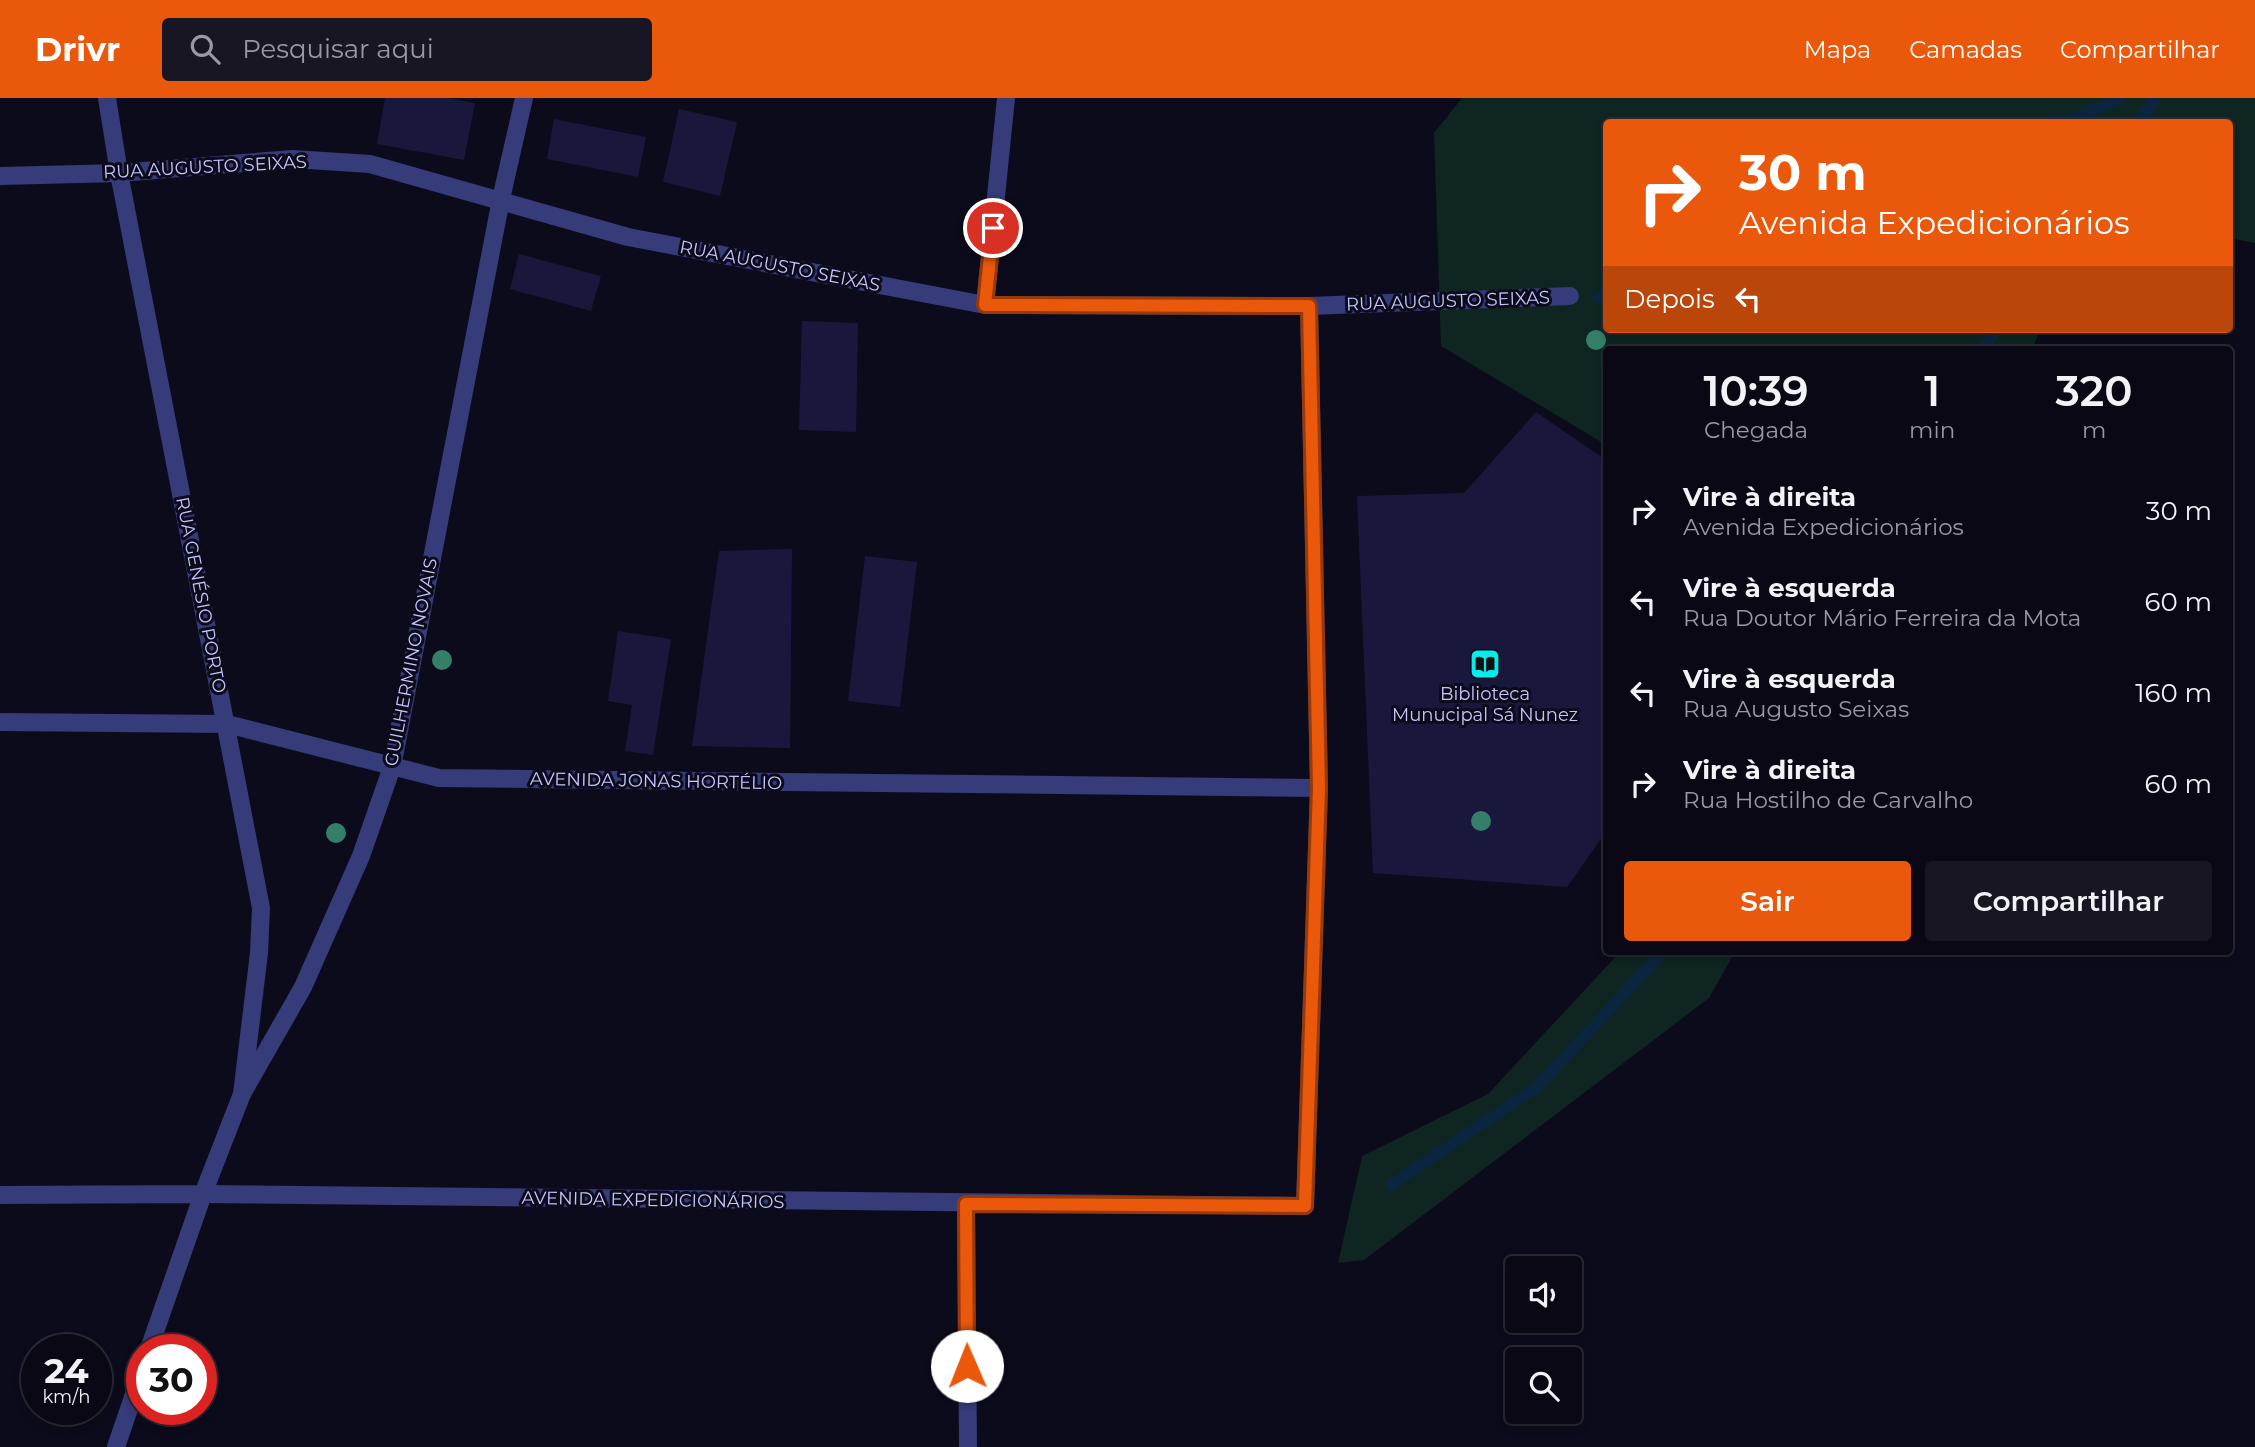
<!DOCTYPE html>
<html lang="pt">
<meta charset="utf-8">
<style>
body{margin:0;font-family:Montserrat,sans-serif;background:#171622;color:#f1f3f6;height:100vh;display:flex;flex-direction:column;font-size:26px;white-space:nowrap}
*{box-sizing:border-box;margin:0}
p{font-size:23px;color:#999aa0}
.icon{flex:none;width:38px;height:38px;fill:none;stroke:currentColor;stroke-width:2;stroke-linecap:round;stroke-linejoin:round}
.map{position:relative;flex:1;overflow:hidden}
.drawer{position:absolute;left:1603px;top:248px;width:630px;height:609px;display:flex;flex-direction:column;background:#090814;border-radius:7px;box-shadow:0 4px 10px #0003,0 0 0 2px #292934}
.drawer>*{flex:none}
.hud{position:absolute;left:1603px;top:21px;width:630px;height:214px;border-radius:7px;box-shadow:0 4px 10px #0003,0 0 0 2px #292934;background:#ea580c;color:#fff;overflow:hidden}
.buttons{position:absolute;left:1505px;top:1158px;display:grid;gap:14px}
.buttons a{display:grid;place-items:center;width:77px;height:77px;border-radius:7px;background:#090814;box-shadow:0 4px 10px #0003,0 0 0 2px #292934;font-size:35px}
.speed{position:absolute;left:21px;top:1236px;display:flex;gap:14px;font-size:35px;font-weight:700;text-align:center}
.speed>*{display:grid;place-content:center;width:91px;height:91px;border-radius:50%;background:#090814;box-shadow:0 4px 10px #0003,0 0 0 2px #292934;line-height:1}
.speed small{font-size:18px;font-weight:400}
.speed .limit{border:10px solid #d22;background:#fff;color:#111}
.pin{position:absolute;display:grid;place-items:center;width:60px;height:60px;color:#fff;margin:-30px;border:4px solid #fff;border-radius:50%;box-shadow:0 2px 7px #0007}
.me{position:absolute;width:77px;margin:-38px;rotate:359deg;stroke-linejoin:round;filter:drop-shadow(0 0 5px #0008)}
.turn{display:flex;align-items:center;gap:24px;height:147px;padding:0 21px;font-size:32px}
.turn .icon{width:91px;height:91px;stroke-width:2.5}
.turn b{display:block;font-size:49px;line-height:60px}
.then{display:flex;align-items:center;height:66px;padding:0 21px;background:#0003;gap:14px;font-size:26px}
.eta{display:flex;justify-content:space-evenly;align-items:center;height:119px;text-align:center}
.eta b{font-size:42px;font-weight:600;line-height:49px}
.action{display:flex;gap:14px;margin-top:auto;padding:14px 21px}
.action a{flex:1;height:80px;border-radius:7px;background:#ea580c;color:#fff;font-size:28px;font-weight:600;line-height:80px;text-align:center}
.action a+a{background:#171622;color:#f1f3f6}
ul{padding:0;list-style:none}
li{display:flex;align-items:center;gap:21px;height:91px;padding:0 21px}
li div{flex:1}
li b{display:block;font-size:26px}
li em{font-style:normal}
header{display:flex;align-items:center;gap:42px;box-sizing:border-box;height:98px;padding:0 35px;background:#ea580c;color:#fff}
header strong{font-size:33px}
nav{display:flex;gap:38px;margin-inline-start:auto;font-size:24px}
.search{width:490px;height:63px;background:#171622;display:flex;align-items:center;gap:18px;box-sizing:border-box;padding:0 24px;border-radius:7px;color:#999aa0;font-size:26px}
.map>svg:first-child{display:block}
</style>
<header>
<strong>Drivr</strong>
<div class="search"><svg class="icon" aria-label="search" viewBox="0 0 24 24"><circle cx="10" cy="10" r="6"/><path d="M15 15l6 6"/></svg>Pesquisar aqui</div>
<nav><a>Mapa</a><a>Camadas</a><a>Compartilhar</a></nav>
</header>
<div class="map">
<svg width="2255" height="1349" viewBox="0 0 2255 1349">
<rect width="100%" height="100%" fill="#0c0b1b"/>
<path fill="#0e2521" d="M 1462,0 L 2255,0 L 2255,145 L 2230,140 L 2230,24 L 1606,24 L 1606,231 L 2040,231 L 2032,252 L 1606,252 L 1606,347 L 1441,248 L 1434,35 Z
M 1620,854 L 1735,854 L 1709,900 L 1364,1162 L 1338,1165 L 1362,1058 L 1488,996 Z"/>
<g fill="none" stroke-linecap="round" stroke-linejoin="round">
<path stroke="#0c253e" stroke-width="12" d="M 2050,24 L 2074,21 L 2119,0
M 2139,24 L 2155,0
M 1599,200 L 1606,195
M 1982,252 L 1997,231
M 1391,1087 L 1537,989 L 1663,854"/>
</g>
<path fill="#1a173c" d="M 385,0 L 448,0 L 475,5 L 464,62 L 377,46 Z
M 679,11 L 737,24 L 720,98 L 663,84 Z
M 554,21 L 646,39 L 638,79 L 547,61 Z
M 519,156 L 601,178 L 591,213 L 510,191 Z
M 802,223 L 858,225 L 856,334 L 799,332 Z
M 1536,314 L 1606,362 L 1606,734 L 1567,789 L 1373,775 L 1357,398 L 1464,395 Z
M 792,451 L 790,650 L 692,648 L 719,453 Z
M 865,458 L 917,464 L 900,609 L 848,603 Z
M 618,533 L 671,541 L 653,657 L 625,653 L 632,607 L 608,603 Z"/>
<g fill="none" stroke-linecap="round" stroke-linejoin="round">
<path stroke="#363b7a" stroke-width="18" d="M 0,78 L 119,75 L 293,61 L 370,66 L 628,139 L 985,207 L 1309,208 L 1570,198
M 985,207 L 1006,0
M 0,624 L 227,626 L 439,680 L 1319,690
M 242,996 L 303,889 L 361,758 L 392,669 L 501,101 L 524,0
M 203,1096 L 1305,1108 L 1319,690 L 1309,208
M 966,1106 L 968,1349"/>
<path stroke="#363b7a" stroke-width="18" d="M 107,0 L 119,75 L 261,810 L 259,855 L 242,996 L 203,1096 L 149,1251
M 0,1097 L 203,1096
M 116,1349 L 142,1273"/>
</g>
<g fill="#347e6a">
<circle cx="1596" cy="242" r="10"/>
<circle cx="442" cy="562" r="10"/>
<circle cx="1481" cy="723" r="10"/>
<circle cx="336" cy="735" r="10"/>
</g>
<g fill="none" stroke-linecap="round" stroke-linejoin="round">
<g stroke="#983908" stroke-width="18">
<path id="route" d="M 967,1268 L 966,1106 L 1305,1108 L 1319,690 L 1309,208 L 985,207 L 993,130"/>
</g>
<use href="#route" stroke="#ea580c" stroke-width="12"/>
</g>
<defs>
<g id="library-square" transform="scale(1.575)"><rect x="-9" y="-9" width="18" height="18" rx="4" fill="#03edea" stroke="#0c0b1b"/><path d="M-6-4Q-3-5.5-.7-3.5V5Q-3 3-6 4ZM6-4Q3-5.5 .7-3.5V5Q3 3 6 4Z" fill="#111"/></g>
</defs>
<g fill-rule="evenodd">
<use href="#library-square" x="1485" y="566"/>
</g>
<g text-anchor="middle" stroke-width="6" stroke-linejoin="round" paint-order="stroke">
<g font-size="18" fill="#c6c6fe" stroke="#0c0b1b">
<text transform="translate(205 69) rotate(-3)" y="6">RUA AUGUSTO SEIXAS</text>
<text transform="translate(780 168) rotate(11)" y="6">RUA AUGUSTO SEIXAS</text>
<text transform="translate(1448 203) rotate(-2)" y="6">RUA AUGUSTO SEIXAS</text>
<text transform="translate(201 497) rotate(79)" y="6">RUA GENÉSIO PORTO</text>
<text transform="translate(411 564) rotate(-79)" y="6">GUILHERMINO NOVAIS</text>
<text transform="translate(656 683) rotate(1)" y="6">AVENIDA JONAS HORTÉLIO</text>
<text transform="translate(653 1102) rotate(1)" y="6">AVENIDA EXPEDICIONÁRIOS</text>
</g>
<g font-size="18" fill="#c6c6fe" stroke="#0c0b1b">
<text x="1485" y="602">Biblioteca<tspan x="1485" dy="21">Munucipal Sá Nunez</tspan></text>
</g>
</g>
</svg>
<div class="buttons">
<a><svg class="icon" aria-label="sound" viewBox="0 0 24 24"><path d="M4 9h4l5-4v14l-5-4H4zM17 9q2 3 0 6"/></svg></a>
<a><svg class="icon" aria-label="search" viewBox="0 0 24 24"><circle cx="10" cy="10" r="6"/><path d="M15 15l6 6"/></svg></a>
</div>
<div class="speed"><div>24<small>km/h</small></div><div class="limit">30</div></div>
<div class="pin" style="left:993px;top:130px;background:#d93025"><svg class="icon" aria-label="arrive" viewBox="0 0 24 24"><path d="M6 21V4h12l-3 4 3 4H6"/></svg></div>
<svg class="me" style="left:967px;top:1268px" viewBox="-20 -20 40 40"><circle r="19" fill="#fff"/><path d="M0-13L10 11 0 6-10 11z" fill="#ea580c"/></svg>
<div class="hud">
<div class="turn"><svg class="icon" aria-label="right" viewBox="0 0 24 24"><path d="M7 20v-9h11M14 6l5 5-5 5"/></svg><div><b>30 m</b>Avenida Expedicionários</div></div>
<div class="then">Depois<svg class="icon" aria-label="left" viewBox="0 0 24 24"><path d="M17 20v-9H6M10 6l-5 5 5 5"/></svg></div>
</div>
<section class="drawer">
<div class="eta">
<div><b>10:39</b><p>Chegada</p></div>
<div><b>1</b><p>min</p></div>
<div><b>320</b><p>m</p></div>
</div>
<ul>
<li><svg class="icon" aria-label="right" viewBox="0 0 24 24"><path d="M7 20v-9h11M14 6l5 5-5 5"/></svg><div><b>Vire à direita</b><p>Avenida Expedicionários</p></div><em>30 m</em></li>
<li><svg class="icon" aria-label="left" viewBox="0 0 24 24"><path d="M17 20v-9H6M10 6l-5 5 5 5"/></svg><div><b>Vire à esquerda</b><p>Rua Doutor Mário Ferreira da Mota</p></div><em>60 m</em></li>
<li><svg class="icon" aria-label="left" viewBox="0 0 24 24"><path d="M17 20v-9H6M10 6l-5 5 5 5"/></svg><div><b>Vire à esquerda</b><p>Rua Augusto Seixas</p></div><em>160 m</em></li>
<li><svg class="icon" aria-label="right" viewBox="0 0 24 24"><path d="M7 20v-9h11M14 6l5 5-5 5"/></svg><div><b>Vire à direita</b><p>Rua Hostilho de Carvalho</p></div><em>60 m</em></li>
</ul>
<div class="action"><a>Sair</a><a>Compartilhar</a></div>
</section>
</div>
